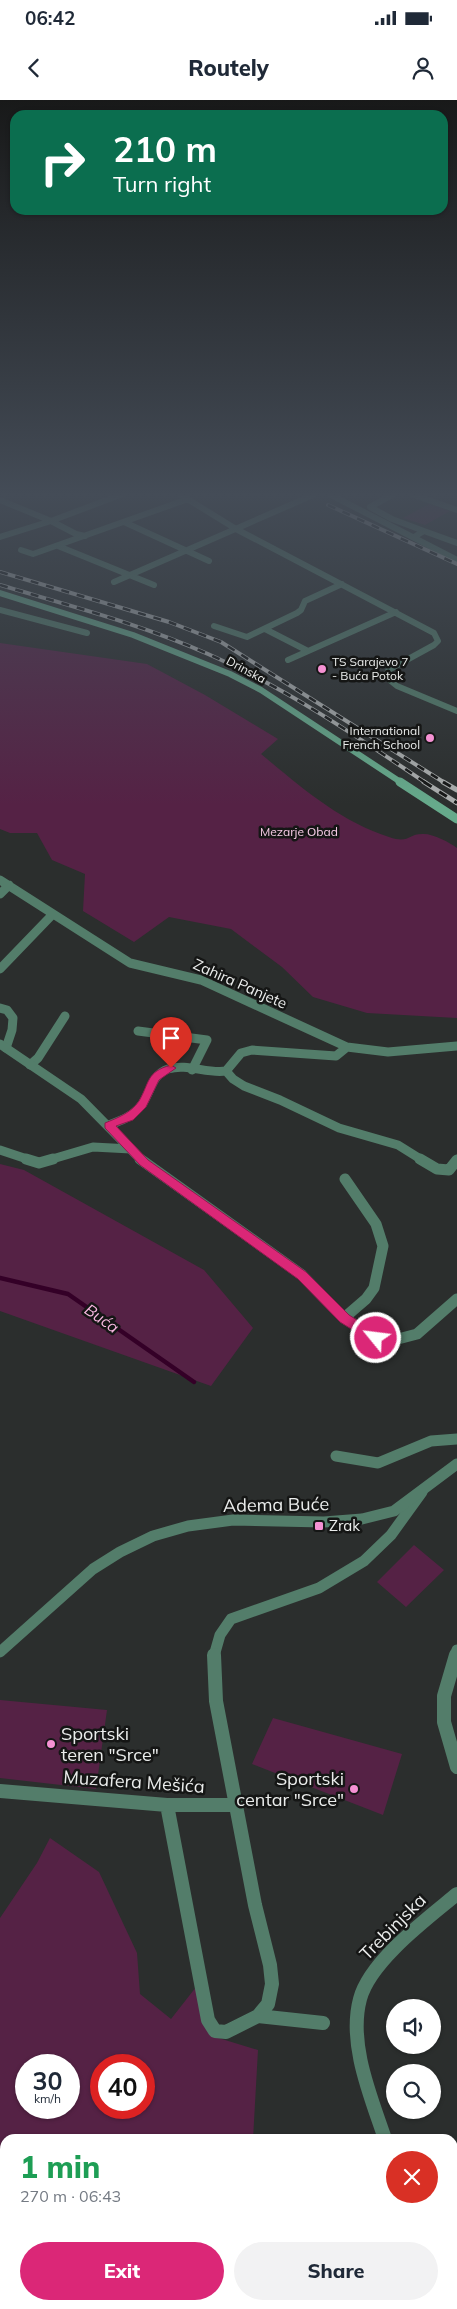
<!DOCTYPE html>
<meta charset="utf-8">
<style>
body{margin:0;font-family:Mulish,sans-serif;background:#f2f2f3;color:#1f2937;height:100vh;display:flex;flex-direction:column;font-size:19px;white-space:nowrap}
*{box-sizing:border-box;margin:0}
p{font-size:16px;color:#747a83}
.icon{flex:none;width:28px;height:28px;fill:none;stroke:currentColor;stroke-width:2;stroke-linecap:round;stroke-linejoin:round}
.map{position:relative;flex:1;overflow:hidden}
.drawer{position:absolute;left:0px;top:2034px;width:458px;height:176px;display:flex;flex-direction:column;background:#fff;border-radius:15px 15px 0 0;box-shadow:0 1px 4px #0004}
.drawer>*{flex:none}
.top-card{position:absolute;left:10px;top:10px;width:438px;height:105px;border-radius:15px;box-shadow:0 1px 4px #0004;background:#0b6e4f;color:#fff;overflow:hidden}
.tools{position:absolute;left:386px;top:1899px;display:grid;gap:10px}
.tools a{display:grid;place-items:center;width:55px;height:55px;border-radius:50%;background:#fff;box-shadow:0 1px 4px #0004;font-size:25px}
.speed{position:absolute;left:15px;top:1954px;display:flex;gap:10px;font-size:25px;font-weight:700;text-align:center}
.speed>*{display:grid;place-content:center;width:65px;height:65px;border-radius:50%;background:#fff;box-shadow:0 1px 4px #0004;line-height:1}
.speed small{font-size:12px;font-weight:400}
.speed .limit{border:8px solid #d22;background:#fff;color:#111}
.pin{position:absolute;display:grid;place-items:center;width:42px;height:42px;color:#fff;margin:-51px -21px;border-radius:50% 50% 50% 0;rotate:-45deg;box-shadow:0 0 5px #0007}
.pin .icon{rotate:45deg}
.me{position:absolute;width:55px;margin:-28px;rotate:299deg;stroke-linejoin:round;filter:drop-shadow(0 0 4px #0008)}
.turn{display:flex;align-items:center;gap:18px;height:105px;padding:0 20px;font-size:22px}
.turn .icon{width:65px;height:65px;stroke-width:2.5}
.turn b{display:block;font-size:35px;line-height:42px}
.round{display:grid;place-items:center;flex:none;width:52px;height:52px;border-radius:26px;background:#f2f2f3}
.head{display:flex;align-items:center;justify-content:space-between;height:85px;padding:0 20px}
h1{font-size:30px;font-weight:800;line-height:38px;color:#1e9e55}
.cta{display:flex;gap:10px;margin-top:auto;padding:10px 20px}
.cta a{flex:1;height:58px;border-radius:30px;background:#db2777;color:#fff;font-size:20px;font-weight:800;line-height:58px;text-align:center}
.cta a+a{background:#f2f2f3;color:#1f2937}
.status{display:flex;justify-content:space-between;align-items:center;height:35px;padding:0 25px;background:#fff;direction:ltr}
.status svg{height:14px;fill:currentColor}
header{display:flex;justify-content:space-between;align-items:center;height:65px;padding:0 20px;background:#fff;font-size:22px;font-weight:800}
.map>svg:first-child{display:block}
</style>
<div class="status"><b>06:42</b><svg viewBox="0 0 49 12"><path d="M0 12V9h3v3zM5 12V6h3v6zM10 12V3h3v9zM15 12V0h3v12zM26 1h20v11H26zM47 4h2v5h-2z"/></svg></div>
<header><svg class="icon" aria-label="back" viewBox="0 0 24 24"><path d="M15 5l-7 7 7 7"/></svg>Routely<svg class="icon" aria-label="person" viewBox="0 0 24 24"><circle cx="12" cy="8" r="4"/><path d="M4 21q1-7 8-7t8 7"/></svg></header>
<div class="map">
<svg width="457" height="2209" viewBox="0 0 457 2209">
<rect width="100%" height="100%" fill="#2b2e2d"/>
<path fill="#552245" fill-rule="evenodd" d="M 429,404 L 450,411 L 425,425 L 403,418 Z
M 0,543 L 147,564 L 205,595 L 278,639 L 261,654 C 301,687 339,721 389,737 C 409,744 408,734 422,734 C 432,733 449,742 457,748 L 457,918 L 367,913 L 313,897 L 282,867 L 231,829 L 169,817 L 134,842 L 83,811 L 85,774 L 52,760 L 37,733 L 10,733 L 0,729 Z
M 0,1064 L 24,1070 L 204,1170 L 253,1228 L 211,1286 L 0,1211 Z
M 414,1445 L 444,1470 L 406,1507 L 377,1482 Z
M 0,1600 L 107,1610 L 96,1689 L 0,1678 Z
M 273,1618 L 402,1654 L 383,1715 L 252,1664 Z
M 50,1738 L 99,1772 L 137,1853 L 140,1894 L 171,1919 L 200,1882 L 212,1936 L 258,1950 L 253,2039 L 5,2039 L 5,2126 L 0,2120 L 0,1818 L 37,1763 ZM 26,1965 L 69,1965 L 69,2008 L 26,2008 ZM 101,1965 L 144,1965 L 144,2008 L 101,2008 Z
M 69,2205 L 258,2205 L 264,2209 L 71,2209 Z"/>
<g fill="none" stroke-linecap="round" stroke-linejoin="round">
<path stroke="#340027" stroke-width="4.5" d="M 0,1178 L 68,1194 L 194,1282"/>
<path stroke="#537d6a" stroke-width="6" d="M 181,395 L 236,429 L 434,533 L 438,541 L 434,545 L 392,568 L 388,571 L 387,578 L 397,586 L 457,611
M 331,395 L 457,460
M 392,395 L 370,407 L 392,419 L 424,431 L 414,437
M 414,395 L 457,410
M 0,400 L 51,421 L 76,434 L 85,436
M 124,422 L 209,461
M 424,431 L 457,443
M 0,437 L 51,421 L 120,395
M 58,446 L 154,485
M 21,450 L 33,454 L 188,399
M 114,482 L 313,395
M 0,510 L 87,533
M 214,526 L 247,537 L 297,513 L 301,510 L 305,501 L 342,484
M 265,529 L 308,551
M 288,560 L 396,512"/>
<path stroke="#537d6a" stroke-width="9" d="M 0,780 L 130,863 L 201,880 L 347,947 L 388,952 L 457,946
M 0,794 L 9,785
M 0,869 L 52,815
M 0,908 L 7,910 L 13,918 L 12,930 L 6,948
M 138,931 L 207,940 L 192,970
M 30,965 L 38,958 L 65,916
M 226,971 L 233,979 L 244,986 L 280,1000 L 339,1028 L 398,1045 L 422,1060
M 109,1025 C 120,1021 131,1017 139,1008 C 151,996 150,975 168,969 C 187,963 207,974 226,971 L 241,953 L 252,950 L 336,956 L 347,947
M 0,1050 L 30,1060
M 49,1060 L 93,1047 L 131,1049"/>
<path stroke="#537d6a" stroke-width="11" d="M 26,1059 L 39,1063 L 53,1059
M 420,1059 L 437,1069 L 449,1070 L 457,1060
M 344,1218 L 366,1199 L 374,1188 L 383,1146 L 376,1124 L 345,1079
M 336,1356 L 378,1363 L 431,1341 L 457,1339
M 214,1556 L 220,1535 L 231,1519 L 319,1488 L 364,1461 L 391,1435 L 422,1392
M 455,1556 L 457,1550"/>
<path stroke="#537d6a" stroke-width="14" d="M 456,1555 L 444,1596 L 444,1622 L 457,1667
M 0,1691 L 167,1705 L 236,1705
M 167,1705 L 208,1920 L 215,1931 L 226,1932 L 258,1916 L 268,1904 L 272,1884 L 270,1865 L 255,1805 L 216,1601 L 214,1555
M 258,1916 L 323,1923
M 385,2039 C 371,1997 348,1944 360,1899 C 370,1861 428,1818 457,1794
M 452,2060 L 457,2055
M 384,2209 L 385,2205"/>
<path stroke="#537d6a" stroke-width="9" d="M 0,944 L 81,999 L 141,1060"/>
<path stroke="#537d6a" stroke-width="11" d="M 140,1059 L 302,1175 L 344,1218 L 376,1238 L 398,1239 L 417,1234 L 457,1199
M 0,1552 L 93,1469 L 120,1452 L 153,1436 L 188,1426 L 233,1420 L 324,1422 L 362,1419 L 394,1411 L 457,1364"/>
<path stroke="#66aa8b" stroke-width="6" d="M 0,493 L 133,535 L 230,574 L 261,590 L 402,683"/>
<path stroke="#66aa8b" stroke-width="9" d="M 400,682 L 457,719"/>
<g stroke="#acafae" stroke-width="4">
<path id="rail-far1" d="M 328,405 L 457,464
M 0,472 L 169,522 L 221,542 L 445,683
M 0,485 C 70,506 141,524 208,554 C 286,588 356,636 426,683"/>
</g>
<g stroke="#acafae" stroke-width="5">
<path id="rail" d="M 424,682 L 457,703
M 443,682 L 457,690"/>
</g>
<use href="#rail-far1" stroke="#151615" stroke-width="2.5" stroke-dasharray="8" stroke-linecap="butt"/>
<use href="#rail" stroke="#151615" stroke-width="3" stroke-dasharray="9" stroke-linecap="butt"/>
</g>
<linearGradient id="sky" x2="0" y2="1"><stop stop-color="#181919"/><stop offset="0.56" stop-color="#444c57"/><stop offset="1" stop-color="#444c57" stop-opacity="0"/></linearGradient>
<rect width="457" height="705" fill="url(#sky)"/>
<path fill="#db2777" stroke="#8e194d" d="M 171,965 L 176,968 L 159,980 L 146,1007 L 133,1020 L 116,1026 L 148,1060 L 306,1172 L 349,1215 L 381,1235 L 383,1238 L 381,1242 L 372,1242 L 340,1222 L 298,1179 L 140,1065 L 105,1028 L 105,1023 C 117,1018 131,1013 139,1001 C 150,982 146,972 171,965 Z"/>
<g fill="#f591d3" stroke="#151615" stroke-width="2">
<circle cx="322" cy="569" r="5"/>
<circle cx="430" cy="638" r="5"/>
<rect x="314" y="1421" width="10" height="10" rx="2.5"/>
<circle cx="51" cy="1644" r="5"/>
<circle cx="354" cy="1689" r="5"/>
</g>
<g text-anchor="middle" stroke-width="5" stroke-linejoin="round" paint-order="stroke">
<g font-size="12" fill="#ebedec" stroke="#151615" text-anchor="start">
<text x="332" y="566">TS Sarajevo 7<tspan x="332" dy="14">- Buća Potok</tspan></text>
<text x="420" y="635" text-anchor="end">International<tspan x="420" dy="14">French School</tspan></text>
</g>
<g font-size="12" fill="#ebedec" stroke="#151615">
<text transform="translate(246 570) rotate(28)" y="4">Drinska</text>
</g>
<g font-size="12" fill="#f9cde8" stroke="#151615">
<text x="299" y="736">Mezarje Obad</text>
</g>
<g font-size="15" fill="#ebedec" stroke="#151615">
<text transform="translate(240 884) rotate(24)" y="5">Zahira Panjete</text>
</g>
<g font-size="15" fill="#ebedec" stroke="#151615" text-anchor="start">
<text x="329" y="1431">Zrak</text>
</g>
<g font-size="16" font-style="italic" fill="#f8b7e0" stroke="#151615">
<text transform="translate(102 1218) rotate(35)" y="6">Buća</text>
</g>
<g font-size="18" fill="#ebedec" stroke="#151615">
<text transform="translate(276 1405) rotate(-1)" y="6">Adema Buće</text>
<text transform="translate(134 1682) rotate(4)" y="6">Muzafera Mešića</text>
<text transform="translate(393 1827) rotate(-45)" y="6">Trebinjska</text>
</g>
<g font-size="18" fill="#ebedec" stroke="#151615" text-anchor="start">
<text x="61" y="1640">Sportski<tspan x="61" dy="21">teren "Srce"</tspan></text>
<text x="344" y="1685" text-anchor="end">Sportski<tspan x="344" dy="21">centar "Srce"</tspan></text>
</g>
</g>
</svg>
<div class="tools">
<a><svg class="icon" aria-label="sound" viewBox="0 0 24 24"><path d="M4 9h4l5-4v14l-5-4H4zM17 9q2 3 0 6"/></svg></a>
<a><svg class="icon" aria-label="search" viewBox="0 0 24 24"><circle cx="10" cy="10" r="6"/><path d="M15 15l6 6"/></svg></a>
</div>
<div class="speed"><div>30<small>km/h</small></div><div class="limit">40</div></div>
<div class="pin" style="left:171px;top:968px;background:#d93025"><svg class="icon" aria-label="arrive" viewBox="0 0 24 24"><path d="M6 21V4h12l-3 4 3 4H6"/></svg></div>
<svg class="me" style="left:376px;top:1238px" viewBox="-20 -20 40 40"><circle r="17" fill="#db2777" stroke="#fff" stroke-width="3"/><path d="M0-11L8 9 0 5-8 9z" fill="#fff"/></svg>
<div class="top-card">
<div class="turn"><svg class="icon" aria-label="right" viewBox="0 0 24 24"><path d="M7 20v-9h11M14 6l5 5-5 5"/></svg><div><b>210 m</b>Turn right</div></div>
</div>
<section class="drawer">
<div class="head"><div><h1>1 min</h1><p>270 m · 06:43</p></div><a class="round" style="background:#d93025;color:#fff"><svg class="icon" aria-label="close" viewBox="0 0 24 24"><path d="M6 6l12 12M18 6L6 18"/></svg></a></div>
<div class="cta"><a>Exit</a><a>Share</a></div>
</section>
</div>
